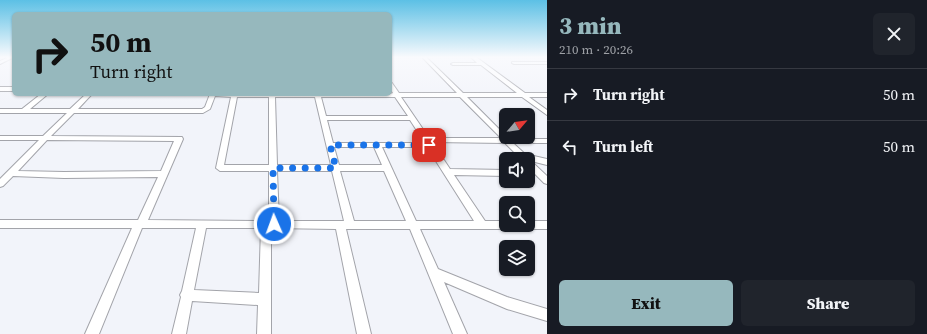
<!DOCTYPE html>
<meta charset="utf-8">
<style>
body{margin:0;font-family:"Source Serif 4",serif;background:#20242c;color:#f1f3f6;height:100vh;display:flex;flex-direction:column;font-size:15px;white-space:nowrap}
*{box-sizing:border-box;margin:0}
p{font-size:13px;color:#9ea1a6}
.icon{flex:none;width:22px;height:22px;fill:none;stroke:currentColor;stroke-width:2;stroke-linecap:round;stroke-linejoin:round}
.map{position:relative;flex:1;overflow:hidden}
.side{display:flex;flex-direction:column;background:#171b24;width:380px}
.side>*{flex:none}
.banner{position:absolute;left:12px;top:12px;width:380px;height:84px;border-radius:6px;box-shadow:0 1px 3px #0004;background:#96b8bd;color:#111;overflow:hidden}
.needle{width:26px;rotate:61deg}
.buttons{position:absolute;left:499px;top:108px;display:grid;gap:8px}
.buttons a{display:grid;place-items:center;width:36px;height:36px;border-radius:6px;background:#171b24;box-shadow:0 1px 3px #0004;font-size:20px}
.pin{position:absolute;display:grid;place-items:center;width:34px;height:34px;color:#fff;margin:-17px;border-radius:8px;box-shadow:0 2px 6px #0006}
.me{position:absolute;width:44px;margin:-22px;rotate:358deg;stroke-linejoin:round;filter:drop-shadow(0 0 3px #0008)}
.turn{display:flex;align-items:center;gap:14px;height:84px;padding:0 12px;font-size:18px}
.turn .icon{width:52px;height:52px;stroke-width:2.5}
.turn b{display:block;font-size:28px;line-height:34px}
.round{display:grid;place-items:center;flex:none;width:42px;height:42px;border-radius:6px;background:#20242c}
.summary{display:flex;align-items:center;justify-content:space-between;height:68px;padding:0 12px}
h1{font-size:24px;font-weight:800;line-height:30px;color:#96b8bd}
.cta{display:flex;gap:8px;margin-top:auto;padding:8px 12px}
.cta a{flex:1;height:46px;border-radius:6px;background:#96b8bd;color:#111;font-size:16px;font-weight:800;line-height:46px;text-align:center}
.cta a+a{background:#20242c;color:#f1f3f6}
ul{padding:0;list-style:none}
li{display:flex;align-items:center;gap:12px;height:52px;padding:0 12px;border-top:1px solid #363941}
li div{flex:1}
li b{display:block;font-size:15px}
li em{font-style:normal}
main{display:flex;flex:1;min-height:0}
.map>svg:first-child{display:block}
</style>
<main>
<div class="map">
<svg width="547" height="334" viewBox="0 0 547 334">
<rect width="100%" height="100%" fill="#f2f4fa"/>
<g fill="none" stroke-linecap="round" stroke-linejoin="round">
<g stroke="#a3a4aa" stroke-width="2">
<path id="minor" d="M 9,57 L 14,57 L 0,64 L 0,61 Z
M 422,57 L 426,57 L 463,93 L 517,93 L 481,65 L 453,65 L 451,64 L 453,63 L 477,63 L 471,57 L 476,57 L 525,93 L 547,93 L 547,97 L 529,97 L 547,110 L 547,115 L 522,97 L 467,97 L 509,139 L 547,139 L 547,143 L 513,143 L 525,154 L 547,159 L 547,165 L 531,161 L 547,176 L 547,184 L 544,183 L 528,167 L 528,159 L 521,159 L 505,143 L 432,142 L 450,169 L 506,170 L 506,176 L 454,175 L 485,221 L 506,221 L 506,225 L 528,225 L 528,221 L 547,221 L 547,229 L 420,229 L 438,269 L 507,297 L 547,309 L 547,321 L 507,309 L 444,282 L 467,334 L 453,334 L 410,229 L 346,229 L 371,334 L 357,334 L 336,229 L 271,228 L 271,334 L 257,334 L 258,305 L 192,301 L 186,334 L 172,334 L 181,297 L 180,295 L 182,291 L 196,228 L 142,228 L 99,334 L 85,334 L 132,228 L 0,228 L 0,220 L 138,220 L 158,177 L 64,178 L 13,176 L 3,186 L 0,187 L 0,179 L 39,140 L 0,140 L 0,136 L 43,136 L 67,113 L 0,113 L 0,109 L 22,109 L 41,94 L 48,94 L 30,109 L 70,109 L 86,94 L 92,94 L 78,109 L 202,109 L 205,107 L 210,94 L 390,94 L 393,93 L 390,88 L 390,82 L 392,83 L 399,93 L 457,93 ZM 215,96 L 231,97 L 216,168 L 220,171 L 269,171 L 269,221 L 148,220 L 183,139 L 182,137 L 51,136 L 74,113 L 203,113 L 210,109 ZM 237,97 L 269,97 L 269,165 L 224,165 ZM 275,97 L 315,97 L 331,165 L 277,165 ZM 321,97 L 395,97 L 408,116 L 326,116 ZM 401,97 L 460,97 L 501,138 L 429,138 ZM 327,120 L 410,120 L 425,143 L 333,143 ZM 47,140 L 174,141 L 161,171 L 64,172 L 18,171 ZM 334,147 L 374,147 L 382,165 L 339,165 ZM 382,147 L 427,147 L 474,221 L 416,221 ZM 277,171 L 332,171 L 344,221 L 279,221 ZM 340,171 L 384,171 L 406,221 L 354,221 ZM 206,228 L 261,228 L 259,293 L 194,290 Z
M 512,62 L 547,62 L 547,64 L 514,64 L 512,63 Z
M 0,87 L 14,87 L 14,91 L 0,91 Z"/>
</g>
<use href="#minor" fill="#fff" fill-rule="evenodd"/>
</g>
<linearGradient id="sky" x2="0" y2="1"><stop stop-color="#5cc0e5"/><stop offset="0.55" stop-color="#f9fafd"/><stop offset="1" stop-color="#f9fafd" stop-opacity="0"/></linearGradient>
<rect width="547" height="104" fill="url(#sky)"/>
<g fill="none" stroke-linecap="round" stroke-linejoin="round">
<path stroke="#1a73e8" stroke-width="7" stroke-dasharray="0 12.6" d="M 274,224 L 273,168 L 336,168 L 330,145 L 429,145"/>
</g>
</svg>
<div class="buttons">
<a><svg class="needle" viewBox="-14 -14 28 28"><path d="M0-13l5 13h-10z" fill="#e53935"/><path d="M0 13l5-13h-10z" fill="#9ea1a6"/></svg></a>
<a><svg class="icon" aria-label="sound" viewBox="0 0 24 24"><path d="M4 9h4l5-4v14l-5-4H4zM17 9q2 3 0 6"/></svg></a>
<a><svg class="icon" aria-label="search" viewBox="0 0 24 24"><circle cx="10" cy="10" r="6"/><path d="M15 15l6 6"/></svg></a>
<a><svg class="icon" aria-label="layers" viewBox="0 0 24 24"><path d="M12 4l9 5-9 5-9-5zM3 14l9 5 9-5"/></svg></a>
</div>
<div class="pin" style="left:429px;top:145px;background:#d93025"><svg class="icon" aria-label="arrive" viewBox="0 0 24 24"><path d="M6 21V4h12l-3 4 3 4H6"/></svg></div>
<svg class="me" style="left:274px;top:224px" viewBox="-20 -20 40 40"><circle r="17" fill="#1a73e8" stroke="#fff" stroke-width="3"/><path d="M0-11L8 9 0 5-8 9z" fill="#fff"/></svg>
<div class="banner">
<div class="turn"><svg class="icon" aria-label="right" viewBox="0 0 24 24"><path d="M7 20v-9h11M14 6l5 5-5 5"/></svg><div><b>50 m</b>Turn right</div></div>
</div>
</div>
<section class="side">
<div class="summary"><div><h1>3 min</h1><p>210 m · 20:26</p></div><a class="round"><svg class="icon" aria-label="close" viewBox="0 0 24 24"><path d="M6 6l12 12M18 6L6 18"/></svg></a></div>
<ul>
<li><svg class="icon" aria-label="right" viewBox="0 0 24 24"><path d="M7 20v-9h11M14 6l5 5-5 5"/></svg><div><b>Turn right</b></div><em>50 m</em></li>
<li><svg class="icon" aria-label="left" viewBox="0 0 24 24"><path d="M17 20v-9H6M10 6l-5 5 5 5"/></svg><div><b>Turn left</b></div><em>50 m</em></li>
</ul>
<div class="cta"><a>Exit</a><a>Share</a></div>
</section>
</main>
